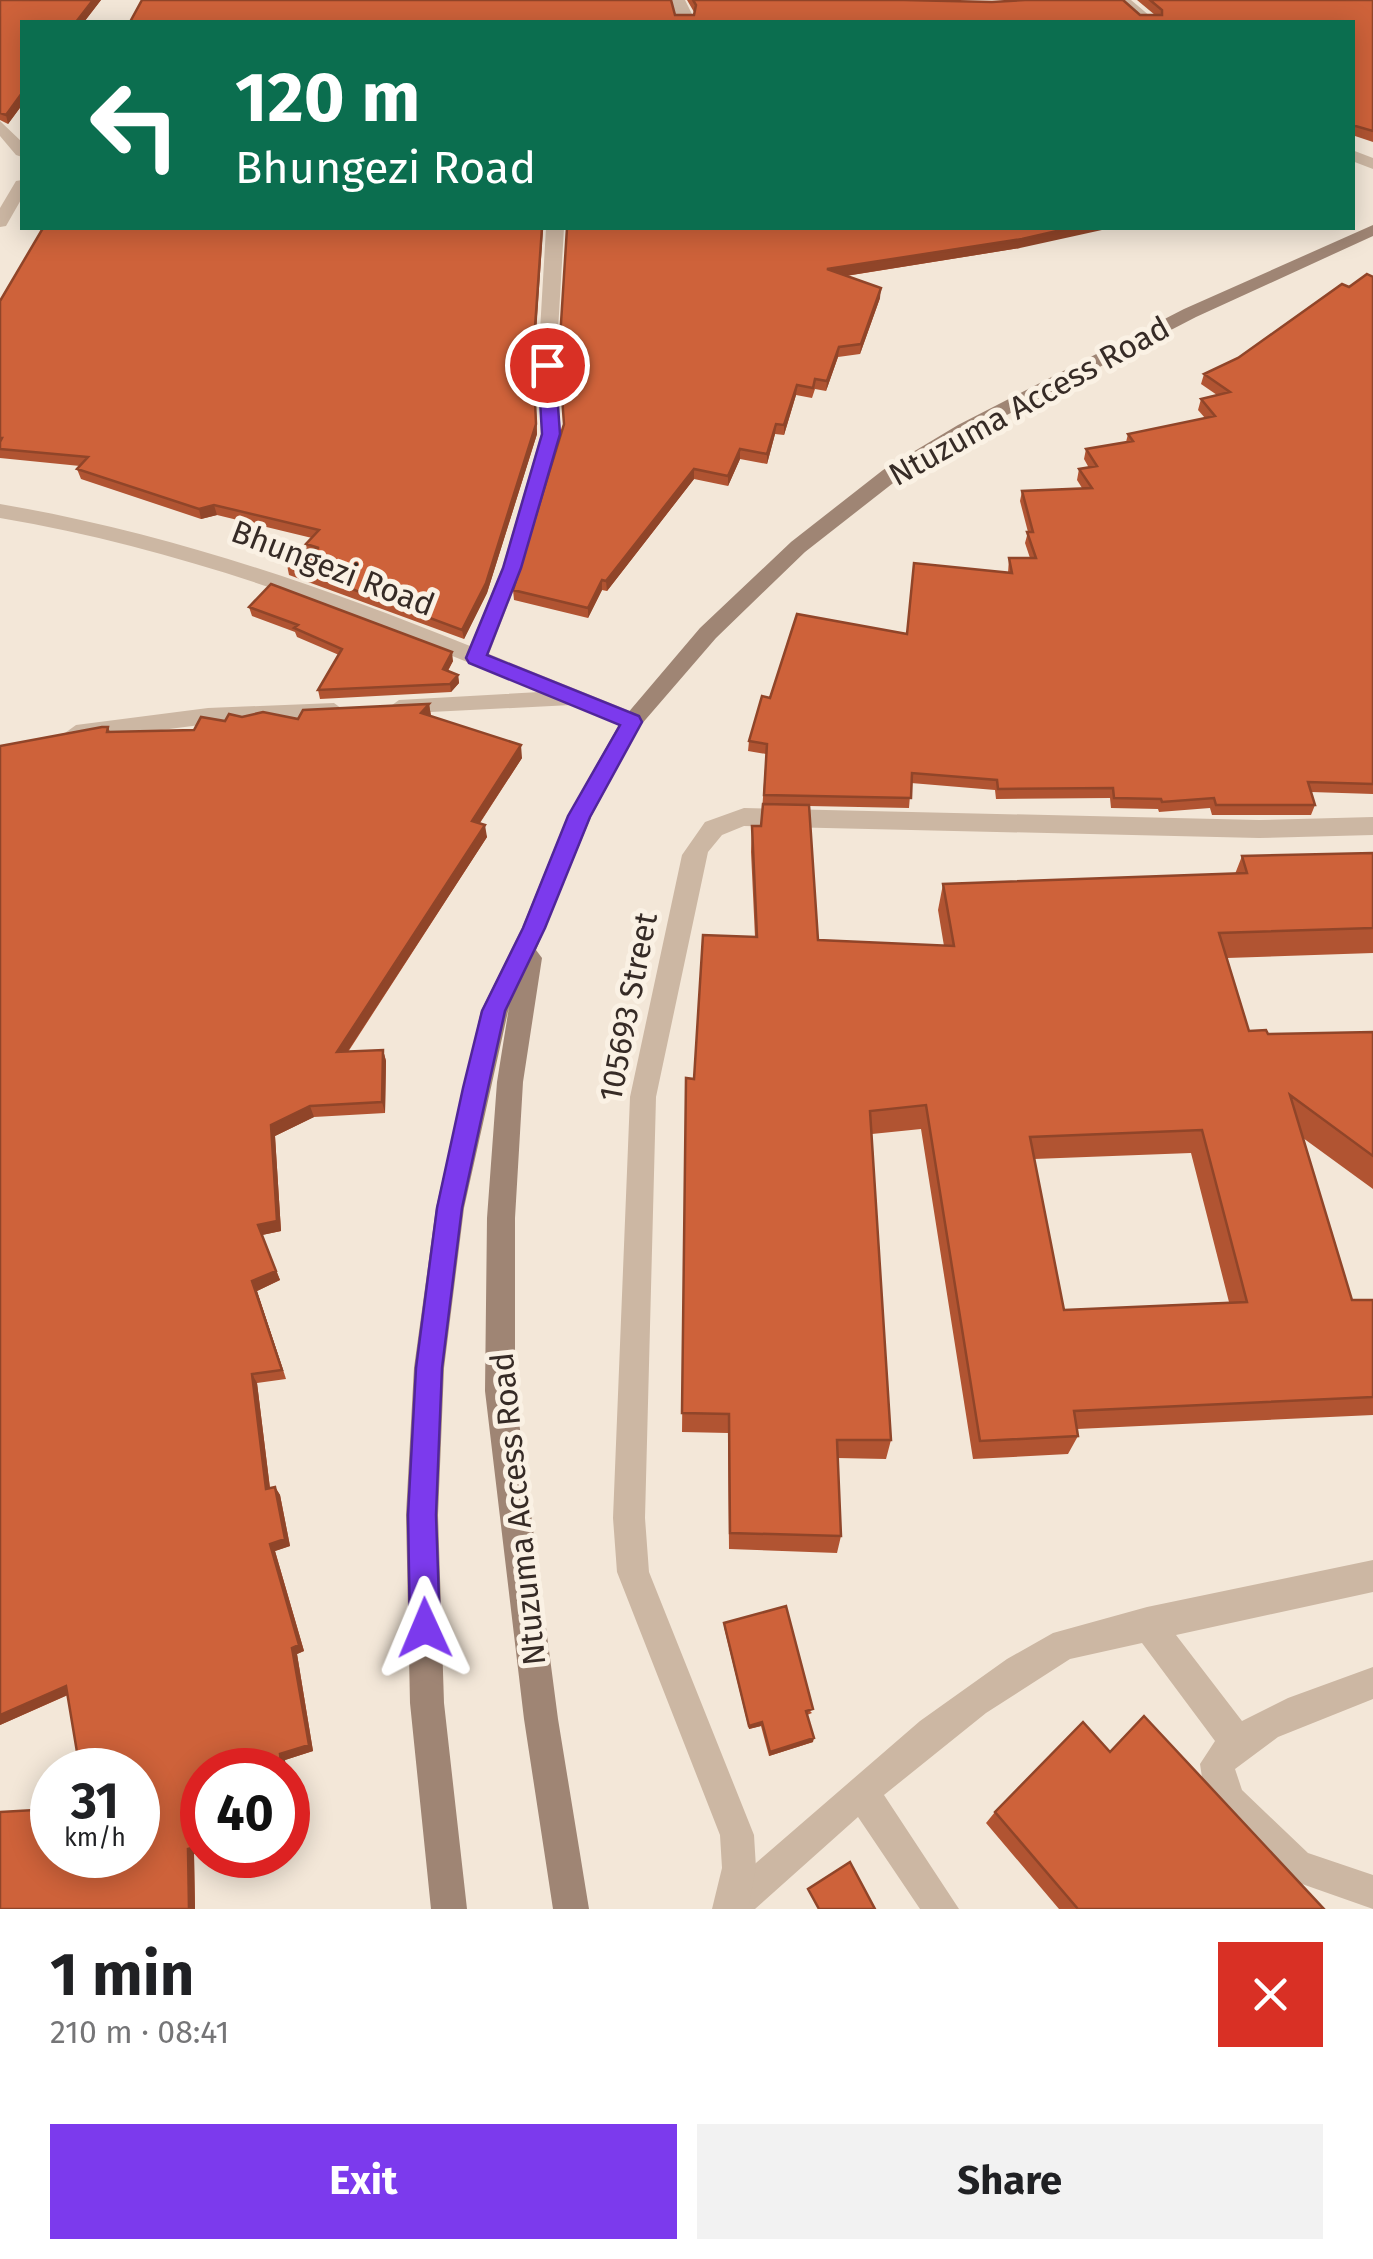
<!DOCTYPE html>
<meta charset="utf-8">
<style>
body{margin:0;font-family:"Fira Sans",sans-serif;background:#f2f2f2;color:#202124;height:100vh;display:flex;flex-direction:column;font-size:38px;white-space:nowrap}
*{box-sizing:border-box;margin:0}
p{font-size:32px;color:#757577}
.icon{flex:none;width:55px;height:55px;fill:none;stroke:currentColor;stroke-width:2;stroke-linecap:round;stroke-linejoin:round}
.map{position:relative;height:1909px;overflow:hidden}
.panel{display:flex;flex-direction:column;background:#fff;flex:1}
.panel>*{flex:none}
.guide{position:absolute;left:20px;top:20px;width:1335px;height:210px;border-radius:0px;box-shadow:0 5px 25px #0003;background:#0b6e4f;color:#fff;overflow:hidden}
.speed{position:absolute;left:30px;top:1748px;display:flex;gap:20px;font-size:50px;font-weight:700;text-align:center}
.speed>*{display:grid;place-content:center;width:130px;height:130px;border-radius:50%;background:#fff;box-shadow:0 5px 25px #0003;line-height:1}
.speed small{font-size:25px;font-weight:400}
.speed .limit{border:15px solid #d22;background:#fff;color:#111}
.pin{position:absolute;display:grid;place-items:center;width:85px;height:85px;color:#fff;margin:-42px;border:5px solid #fff;border-radius:50%;box-shadow:0 2px 10px #0007}
.me{position:absolute;width:110px;margin:-55px;rotate:359deg;stroke-linejoin:round;filter:drop-shadow(0 0 8px #0008)}
.turn{display:flex;align-items:center;gap:35px;height:210px;padding:0 50px;font-size:45px}
.turn .icon{width:130px;height:130px;stroke-width:2.5}
.turn b{display:block;font-size:70px;line-height:85px}
.round{display:grid;place-items:center;flex:none;width:105px;height:105px;border-radius:0px;background:#f2f2f2}
.head{display:flex;align-items:center;justify-content:space-between;height:170px;padding:0 50px}
h1{font-size:60px;font-weight:700;line-height:75px}
.button{display:flex;gap:20px;margin-top:auto;padding:20px 50px}
.button a{flex:1;height:115px;border-radius:0px;background:#7c3aed;color:#fff;font-size:40px;font-weight:700;line-height:115px;text-align:center}
.button a+a{background:#f2f2f2;color:#202124}
.map>svg:first-child{display:block}
</style>
<div class="map">
<svg width="1373" height="1909" viewBox="0 0 1373 1909">
<rect width="100%" height="100%" fill="#f3e7d8"/>
<g fill="none" stroke-linecap="round" stroke-linejoin="round">
<path fill="#ccb7a3" fill-rule="evenodd" d="M 1373,1560 L 1373,1592 L 1176,1635 L 1242,1721 L 1288,1698 L 1373,1667 L 1373,1699 L 1278,1737 L 1235,1769 L 1242,1790 L 1308,1853 L 1373,1875 L 1373,1909 L 1285,1878 L 1218,1814 L 1203,1784 L 1200,1764 L 1215,1741 L 1142,1643 L 1070,1659 L 986,1713 L 884,1795 L 959,1909 L 920,1909 L 858,1817 L 755,1909 L 714,1909 L 719,1895 L 920,1721 L 1007,1659 L 1053,1633 L 1147,1607 Z"/>
<path fill="#ccb7a3" fill-rule="evenodd" d="M 671,0 L 685,0 L 692,14 L 691,22 L 677,22 Z
M 1115,0 L 1131,0 L 1157,22 L 1140,22 Z
M 0,121 L 22,142 L 22,157 L 16,155 L 0,136 Z
M 1352,150 L 1373,158 L 1373,169 L 1352,161 Z
M 22,180 L 22,198 L 6,226 L 0,227 L 0,208 L 16,181 Z
M 546,228 L 564,228 L 556,365 L 561,434 L 522,568 L 489,654 L 640,715 L 643,721 L 640,727 L 624,727 L 571,705 L 391,714 L 388,708 L 399,700 L 540,692 C 360,617 194,551 0,518 L 0,504 C 164,532 316,584 470,646 L 502,568 L 541,434 L 538,365 Z
M 334,703 L 345,711 L 334,719 L 208,724 L 76,741 L 65,733 L 76,725 L 208,708 Z
M 744,808 L 1259,820 L 1373,817 L 1373,835 L 1259,838 L 744,826 L 722,835 L 708,852 L 656,1097 L 645,1518 L 649,1572 L 754,1835 L 756,1868 L 748,1909 L 712,1909 L 722,1868 L 720,1835 L 617,1572 L 613,1518 L 630,1097 L 682,855 L 705,822 Z"/>
<path fill="#9f8574" fill-rule="evenodd" d="M 1373,225 L 1373,236 L 1196,317 L 972,433 L 897,480 L 805,552 L 716,638 L 640,726 L 591,817 L 536,950 L 542,958 L 523,1082 L 515,1218 L 515,1391 L 558,1719 L 589,1909 L 553,1909 L 524,1719 L 485,1391 L 487,1218 L 497,1082 L 509,1007 L 464,1208 L 444,1368 L 438,1515 L 444,1703 L 467,1909 L 431,1909 L 410,1703 L 406,1515 L 414,1368 L 436,1208 L 481,1011 L 522,928 L 567,817 L 621,721 L 700,628 L 791,542 L 883,470 L 958,425 L 1184,309 Z"/>
</g>
<path fill="#b15432" fill-rule="evenodd" d="M 0,0 L 101,0 L 84,22 L 22,22 L 22,105 L 8,124 L 0,120 Z
M 687,0 L 904,0 L 1140,15 L 1155,15 L 1137,0 L 1373,0 L 1373,142 L 1352,135 L 1352,22 L 130,22 L 694,15 L 694,12 Z
M 567,228 L 1020,248 L 846,276 L 880,298 L 860,354 L 838,357 L 826,391 L 815,389 L 812,398 L 796,395 L 784,435 L 775,434 L 767,464 L 740,459 L 728,486 L 694,479 L 607,591 L 602,590 L 588,618 L 514,600 L 513,590 L 564,424 Z
M 1373,277 L 1373,794 L 1311,792 L 1315,805 L 1311,815 L 1212,815 L 1210,808 L 1159,812 L 1158,809 L 1111,808 L 1110,798 L 996,799 L 995,790 L 911,783 L 909,808 L 809,806 L 818,940 L 944,946 L 938,910 L 943,884 L 1235,874 L 1242,856 L 1373,853 L 1373,953 L 1227,958 L 1249,1031 L 1268,1034 L 1373,1032 L 1373,1189 L 1303,1138 L 1352,1300 L 1373,1300 L 1373,1415 L 1077,1429 L 1078,1436 L 1068,1454 L 973,1459 L 921,1129 L 872,1134 L 891,1440 L 886,1459 L 837,1458 L 841,1536 L 837,1553 L 729,1549 L 728,1433 L 682,1432 L 686,1078 L 694,1079 L 755,937 L 751,852 L 752,826 L 761,826 L 766,754 L 748,751 L 749,741 L 770,698 L 907,634 L 1008,573 L 1009,558 L 1030,558 L 1025,543 L 1028,532 L 1020,501 L 1022,491 L 1082,488 L 1077,480 L 1079,469 L 1089,468 L 1084,459 L 1086,449 L 1126,442 L 1128,434 L 1205,418 L 1198,410 L 1201,399 L 1217,395 L 1201,384 L 1204,374 L 1238,358 L 1349,287 ZM 1191,1153 L 1229,1302 L 1064,1310 L 1034,1159 Z
M 0,301 L 534,365 L 537,434 L 487,593 L 464,639 L 289,575 L 287,565 L 307,550 L 306,544 L 312,538 L 217,515 L 201,519 L 81,479 L 77,469 L 80,466 L 0,458 Z
M 249,607 L 453,661 L 448,671 L 458,675 L 459,683 L 451,692 L 320,699 L 318,690 L 339,655 L 297,637 L 295,632 L 252,616 Z
M 429,704 L 431,716 L 522,758 L 480,823 L 487,837 L 348,1052 L 383,1050 L 386,1061 L 385,1113 L 314,1117 L 275,1136 L 281,1231 L 262,1235 L 280,1280 L 257,1291 L 286,1379 L 257,1383 L 270,1488 L 275,1487 L 280,1495 L 290,1546 L 275,1551 L 304,1651 L 297,1654 L 313,1751 L 285,1760 L 202,1770 L 202,1851 L 194,1854 L 195,1909 L 0,1909 L 138,1855 L 68,1695 L 0,1725 L 0,746 L 108,727 L 110,732 L 194,730 L 242,717 L 298,719 Z
M 724,1623 L 812,1713 L 807,1715 L 813,1742 L 769,1756 L 761,1726 L 749,1729 L 724,1627 Z
M 1110,1751 L 1324,1909 L 1059,1909 L 986,1823 L 995,1812 Z"/>
<path fill="#904529" d="M 93,0 L 101,0 L 84,22 L 76,22 Z
M 22,93 L 22,105 L 8,124 L 6,115 Z
M 542,228 L 543,228 L 534,365 L 537,434 L 487,593 L 464,639 L 462,630 Z
M 1070,228 L 1111,228 L 1020,248 L 826,279 L 827,269 Z
M 881,288 L 880,298 L 860,354 L 861,344 Z
M 839,347 L 838,357 L 826,391 L 827,381 Z
M 797,385 L 796,395 L 784,435 L 784,425 Z
M 776,424 L 775,434 L 767,464 L 767,454 Z
M 740,449 L 740,459 L 728,486 L 728,476 Z
M 694,469 L 694,479 L 607,591 L 606,581 Z
M 214,505 L 217,515 L 201,519 L 199,509 Z
M 602,580 L 602,590 L 588,618 L 588,608 Z
M 452,652 L 453,661 L 444,677 L 443,669 Z
M 458,675 L 459,683 L 451,692 L 450,684 Z
M 429,704 L 431,716 L 421,713 Z
M 521,745 L 522,758 L 473,833 L 472,821 Z
M 485,825 L 487,837 L 340,1063 L 337,1052 Z
M 383,1050 L 386,1061 L 385,1113 L 382,1102 Z
M 310,1106 L 314,1117 L 275,1136 L 281,1231 L 262,1235 L 280,1280 L 257,1291 L 286,1379 L 252,1281 L 271,1125 Z
M 252,1374 L 257,1383 L 271,1497 L 266,1489 Z
M 275,1487 L 280,1495 L 290,1546 L 275,1551 L 304,1651 L 297,1654 L 313,1751 L 285,1760 L 287,1770 L 282,1770 L 280,1754 L 270,1544 Z
M 66,1686 L 74,1692 L 0,1725 L 0,1715 Z
M 762,1722 L 761,1726 L 749,1729 L 749,1726 Z
M 814,1738 L 813,1742 L 769,1756 L 770,1752 Z
M 288,1775 L 294,1822 L 288,1825 Z
M 202,1845 L 202,1851 L 194,1854 L 195,1909 L 189,1909 L 188,1849 Z"/>
<path fill="#ce623a" stroke="#904529" stroke-width="2.5" fill-rule="evenodd" d="M 0,0 L 93,0 L 76,22 L 22,22 L 22,93 L 6,115 L 0,113 Z
M 142,0 L 671,0 L 675,15 L 694,15 L 696,5 L 693,0 L 904,0 L 992,2 L 1025,0 L 1123,0 L 1140,15 L 1162,15 L 1162,10 L 1150,0 L 1373,0 L 1373,131 L 1352,125 L 1352,22 L 130,22 Z
M 43,228 L 542,228 L 533,355 L 536,424 L 486,583 L 462,630 L 287,565 L 300,551 L 319,548 L 306,544 L 319,530 L 214,505 L 199,509 L 77,469 L 88,457 L 0,449 L 0,442 L 2,438 L 0,438 L 0,301 Z
M 567,228 L 1070,228 L 1022,239 L 827,269 L 881,288 L 861,344 L 839,347 L 827,381 L 815,379 L 813,388 L 797,385 L 784,425 L 776,424 L 767,454 L 740,449 L 728,476 L 694,469 L 606,581 L 602,580 L 588,608 L 513,590 L 564,424 L 559,355 Z
M 1367,274 L 1373,277 L 1373,784 L 1308,782 L 1315,805 L 1216,805 L 1214,798 L 1162,802 L 1161,799 L 1114,798 L 1113,788 L 998,789 L 997,780 L 912,773 L 911,798 L 764,795 L 767,744 L 749,741 L 762,696 L 770,698 L 797,614 L 907,634 L 914,563 L 1012,573 L 1009,558 L 1036,558 L 1027,532 L 1033,532 L 1022,491 L 1092,488 L 1079,469 L 1097,466 L 1086,449 L 1133,441 L 1128,434 L 1215,416 L 1201,399 L 1230,392 L 1204,374 L 1238,358 L 1342,284 L 1349,287 Z
M 271,584 L 452,652 L 443,669 L 458,675 L 450,684 L 318,690 L 342,649 L 294,628 L 298,625 L 249,607 Z
M 429,704 L 421,713 L 521,745 L 472,821 L 485,825 L 337,1052 L 383,1050 L 382,1102 L 310,1106 L 271,1125 L 277,1221 L 258,1225 L 276,1271 L 252,1281 L 282,1370 L 252,1374 L 266,1489 L 275,1487 L 285,1539 L 270,1544 L 299,1645 L 292,1648 L 309,1745 L 280,1754 L 282,1770 L 202,1770 L 202,1845 L 188,1849 L 189,1909 L 0,1909 L 0,1812 L 52,1809 L 52,1855 L 138,1855 L 138,1770 L 80,1770 L 66,1686 L 0,1715 L 0,746 L 102,727 L 108,727 L 107,732 L 194,730 L 201,717 L 225,721 L 229,714 L 242,717 L 263,712 L 298,719 L 303,710 Z
M 763,804 L 809,805 L 818,940 L 954,946 L 943,884 L 1247,873 L 1242,856 L 1373,853 L 1373,928 L 1219,933 L 1249,1031 L 1266,1030 L 1268,1034 L 1373,1032 L 1373,1156 L 1290,1095 L 1352,1300 L 1373,1300 L 1373,1397 L 1074,1411 L 1078,1436 L 980,1441 L 926,1105 L 870,1111 L 891,1440 L 837,1440 L 841,1536 L 730,1533 L 729,1414 L 682,1413 L 686,1078 L 694,1079 L 703,935 L 757,937 L 752,826 L 761,826 ZM 1202,1130 L 1247,1302 L 1064,1310 L 1030,1137 Z
M 786,1606 L 813,1709 L 806,1711 L 814,1738 L 770,1752 L 762,1722 L 749,1726 L 724,1623 Z
M 1144,1716 L 1324,1909 L 1078,1909 L 995,1812 L 1083,1722 L 1110,1752 Z
M 850,1862 L 875,1909 L 819,1909 L 808,1889 Z"/>
<path fill="#7c3aed" stroke="#51269a" stroke-width="2.5" d="M 547,360 L 555,365 L 560,434 L 521,568 L 487,655 L 639,716 L 642,722 L 590,817 L 545,928 L 505,1011 L 488,1088 L 462,1208 L 442,1368 L 436,1515 L 440,1628 L 435,1638 L 425,1643 L 415,1638 L 410,1628 L 408,1515 L 416,1368 L 437,1208 L 463,1088 L 482,1011 L 523,928 L 568,816 L 620,725 L 469,663 L 466,658 L 503,568 L 542,434 L 538,365 Z"/>
<g text-anchor="middle" stroke-width="10" stroke-linejoin="round" paint-order="stroke">
<g font-size="32" fill="#362b26" stroke="#faf1e4">
<text transform="translate(1029 401) rotate(-29)" y="11">Ntuzuma Access Road</text>
<text transform="translate(333 568) rotate(21)" y="11">Bhungezi Road</text>
<text transform="translate(628 1007) rotate(-79)" y="11">105693 Street</text>
<text transform="translate(518 1509) rotate(-96)" y="11">Ntuzuma Access Road</text>
</g>
</g>
</svg>
<div class="speed"><div>31<small>km/h</small></div><div class="limit">40</div></div>
<div class="pin" style="left:547px;top:365px;background:#d93025"><svg class="icon" aria-label="arrive" viewBox="0 0 24 24"><path d="M6 21V4h12l-3 4 3 4H6"/></svg></div>
<svg class="me" style="left:425px;top:1628px" viewBox="-20 -20 40 40"><path d="M0-17L14 15 0 8-14 15z" fill="#7c3aed" stroke="#fff" stroke-width="4"/></svg>
<div class="guide">
<div class="turn"><svg class="icon" aria-label="left" viewBox="0 0 24 24"><path d="M17 20v-9H6M10 6l-5 5 5 5"/></svg><div><b>120 m</b>Bhungezi Road</div></div>
</div>
</div>
<section class="panel">
<div class="head"><div><h1>1 min</h1><p>210 m · 08:41</p></div><a class="round" style="background:#d93025;color:#fff"><svg class="icon" aria-label="close" viewBox="0 0 24 24"><path d="M6 6l12 12M18 6L6 18"/></svg></a></div>
<div class="button"><a>Exit</a><a>Share</a></div>
</section>
